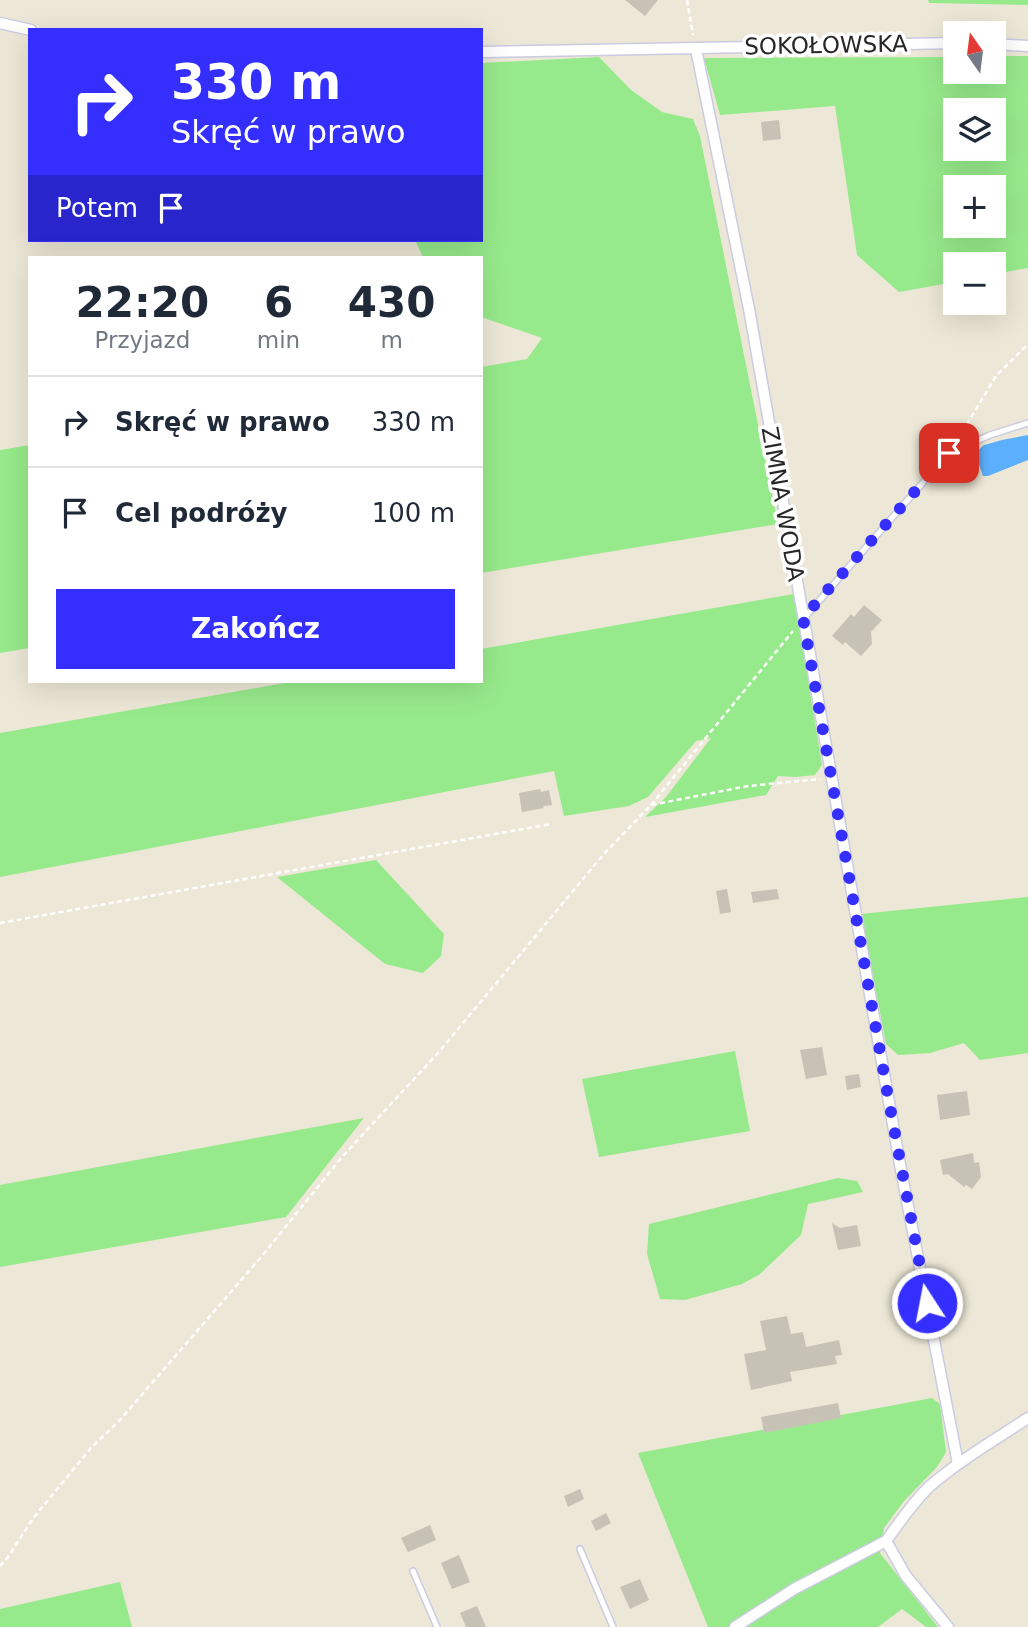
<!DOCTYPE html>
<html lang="pl">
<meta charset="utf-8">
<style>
body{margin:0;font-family:"DejaVu Sans",sans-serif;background:#f2f2f3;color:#1f2937;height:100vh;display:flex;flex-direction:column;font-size:26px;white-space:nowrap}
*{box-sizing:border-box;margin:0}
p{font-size:23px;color:#747a83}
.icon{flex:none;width:38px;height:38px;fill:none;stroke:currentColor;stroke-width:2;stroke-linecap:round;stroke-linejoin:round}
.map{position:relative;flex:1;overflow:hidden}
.details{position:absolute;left:28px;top:256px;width:455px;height:427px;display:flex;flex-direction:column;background:#fff;border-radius:0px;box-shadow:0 7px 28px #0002}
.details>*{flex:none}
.banner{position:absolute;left:28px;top:28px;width:455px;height:214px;border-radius:0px;box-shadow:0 7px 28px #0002;background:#342fff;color:#fff;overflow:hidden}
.needle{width:46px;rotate:346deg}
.fabs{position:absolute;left:943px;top:21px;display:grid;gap:14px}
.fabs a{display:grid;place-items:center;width:63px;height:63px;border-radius:0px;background:#fff;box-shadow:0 7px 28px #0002;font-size:35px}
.pin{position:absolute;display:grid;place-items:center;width:60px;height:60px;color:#fff;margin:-30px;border-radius:14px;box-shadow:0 4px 10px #0006}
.me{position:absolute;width:77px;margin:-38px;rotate:349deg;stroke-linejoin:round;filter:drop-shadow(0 0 5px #0008)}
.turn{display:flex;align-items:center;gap:24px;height:147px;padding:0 28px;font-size:32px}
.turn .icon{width:91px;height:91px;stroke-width:2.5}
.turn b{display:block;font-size:49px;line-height:60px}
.then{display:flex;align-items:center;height:66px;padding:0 28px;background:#0003;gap:14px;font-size:26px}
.eta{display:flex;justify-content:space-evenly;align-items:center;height:119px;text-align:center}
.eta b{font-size:42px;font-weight:700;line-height:49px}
.action{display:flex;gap:14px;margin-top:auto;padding:14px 28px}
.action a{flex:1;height:80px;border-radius:0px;background:#342fff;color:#fff;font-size:28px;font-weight:700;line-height:80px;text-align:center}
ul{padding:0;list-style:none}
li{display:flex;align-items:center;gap:21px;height:91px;padding:0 28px;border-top:2px solid #e0e1e3}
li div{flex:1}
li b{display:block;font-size:26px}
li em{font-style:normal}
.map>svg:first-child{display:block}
</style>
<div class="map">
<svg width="1028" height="1627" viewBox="0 0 1028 1627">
<rect width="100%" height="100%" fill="#ece7d6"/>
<path fill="#97ea8b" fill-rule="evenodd" d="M 928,0 L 1028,0 L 1028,5 L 929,3 Z
M 994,56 L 1028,56 L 1028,268 L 994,274 L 994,264 L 956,264 L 955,282 L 899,292 L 857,255 L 835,106 L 720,115 L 704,58 L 955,57 L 956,72 L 994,72 ZM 956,110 L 994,110 L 994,149 L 956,149 ZM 956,187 L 994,187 L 994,226 L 956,226 Z
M 599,57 L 631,90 L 662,112 L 693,119 L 700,136 L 778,524 L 481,573 L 481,367 L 527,359 L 542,338 L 481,317 L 481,257 L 423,257 L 415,240 L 481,240 L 481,63 Z
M 30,445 L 30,648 L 0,653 L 0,450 Z
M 794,594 L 822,765 L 815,775 L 795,777 L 778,776 L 766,795 L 645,817 L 666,797 L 711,738 L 696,741 L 648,797 L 629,806 L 564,816 L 554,771 L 0,877 L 0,733 L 296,681 L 481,681 L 481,649 Z
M 376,860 L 444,934 L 441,956 L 423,973 L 385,964 L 277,877 Z
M 1028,897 L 1028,1053 L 980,1060 L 964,1043 L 930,1053 L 898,1055 L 886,1044 L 861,914 Z
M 735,1051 L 750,1131 L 599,1157 L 582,1079 Z
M 364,1118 L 286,1217 L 0,1267 L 0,1185 Z
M 838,1178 L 857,1181 L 863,1192 L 808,1204 L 801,1235 L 760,1274 L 742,1284 L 685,1300 L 660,1299 L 647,1254 L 649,1224 Z
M 932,1398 L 940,1404 L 946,1452 L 937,1467 L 904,1501 L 884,1528 L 880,1553 L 938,1627 L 926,1627 L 902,1609 L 878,1627 L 708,1627 L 638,1453 Z
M 120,1582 L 132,1627 L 0,1627 L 0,1609 Z"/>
<path fill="#5baffc" d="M 1028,435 L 1028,460 L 988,476 L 983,476 L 975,453 L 984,445 L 1002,440 Z"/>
<path fill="#c6c3b6" d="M 625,0 L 658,0 L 645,16 Z
M 779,120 L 781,139 L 763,141 L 761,122 Z
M 864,605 L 882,620 L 871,632 L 872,644 L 861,656 L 845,642 L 843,645 L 832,636 L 851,614 L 854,617 Z
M 540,789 L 541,792 L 549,790 L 552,805 L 543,806 L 544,808 L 522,812 L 519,793 Z
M 727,889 L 731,912 L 720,914 L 716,891 Z
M 777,889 L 779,899 L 753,903 L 751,892 Z
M 822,1047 L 827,1075 L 806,1079 L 800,1050 Z
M 859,1074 L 861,1087 L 847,1090 L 845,1076 Z
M 967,1091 L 970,1115 L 940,1120 L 937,1095 Z
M 973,1153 L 974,1163 L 979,1162 L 981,1177 L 972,1189 L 966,1185 L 964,1187 L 948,1174 L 943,1175 L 940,1160 Z
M 832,1223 L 840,1228 L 857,1225 L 861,1246 L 838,1250 Z
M 787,1316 L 791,1334 L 803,1332 L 806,1347 L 839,1340 L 842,1355 L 835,1356 L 837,1364 L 790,1372 L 792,1381 L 751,1390 L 744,1354 L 766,1350 L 760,1321 Z
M 838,1403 L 841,1418 L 764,1433 L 761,1417 Z
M 580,1489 L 584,1499 L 568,1507 L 564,1496 Z
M 606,1513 L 611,1523 L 596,1531 L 591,1521 Z
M 430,1525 L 436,1540 L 408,1552 L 401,1538 Z
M 459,1555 L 470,1582 L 452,1589 L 441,1563 Z
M 640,1579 L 649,1600 L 630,1609 L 620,1587 Z
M 477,1606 L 486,1627 L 466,1627 L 460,1613 Z"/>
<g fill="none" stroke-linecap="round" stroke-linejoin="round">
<g stroke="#cbcbe2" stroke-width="8">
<path id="lane" d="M 804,618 L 949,453 L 990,435 L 1028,423
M 580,1549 L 613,1627
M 413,1571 L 437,1627"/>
</g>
<g stroke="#cbcbe2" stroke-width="13">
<path id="street" d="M 0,23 L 31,30
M 994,44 L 1028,46
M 696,49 L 749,309 L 901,1170 L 958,1464
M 481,52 L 956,43
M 735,1627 L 794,1589 L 886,1541
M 948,1627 L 906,1576 L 886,1541 C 899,1523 913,1502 930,1486 C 960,1460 995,1440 1028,1418"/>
</g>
<path stroke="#fff" stroke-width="2.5" stroke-dasharray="5 3.5" stroke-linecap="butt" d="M 687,0 L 693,35
M 958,439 L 996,376 L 1028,344
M 651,805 L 793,631
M 0,923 L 551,824
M 0,1566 L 8,1557 L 34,1517 L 91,1448 L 120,1420 L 262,1256 L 342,1157 L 438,1053 L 603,855 L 651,805 L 748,786 L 820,779"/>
<use href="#lane" stroke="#fff" stroke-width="5"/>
<use href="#street" stroke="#fff" stroke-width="10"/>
</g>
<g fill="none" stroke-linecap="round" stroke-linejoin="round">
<path stroke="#342fff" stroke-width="12" stroke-dasharray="0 21.6" d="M 927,1303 L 887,1091 L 803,618 L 949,453"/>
</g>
<g text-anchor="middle" stroke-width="7" stroke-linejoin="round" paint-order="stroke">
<g font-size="23" fill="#272727" stroke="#fff">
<text transform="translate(826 45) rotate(-1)" y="8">SOKOŁOWSKA</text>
<text transform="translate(783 504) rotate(80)" y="8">ZIMNA WODA</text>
</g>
</g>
</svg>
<div class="fabs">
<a><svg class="needle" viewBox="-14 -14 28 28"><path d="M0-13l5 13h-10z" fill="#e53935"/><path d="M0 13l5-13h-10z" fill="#747a83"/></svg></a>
<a><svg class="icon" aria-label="layers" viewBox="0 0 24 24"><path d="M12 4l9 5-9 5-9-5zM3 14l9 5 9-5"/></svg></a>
<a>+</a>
<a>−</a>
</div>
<div class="pin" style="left:949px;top:453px;background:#d93025"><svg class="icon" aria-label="arrive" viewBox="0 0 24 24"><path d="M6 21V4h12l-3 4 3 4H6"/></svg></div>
<svg class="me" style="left:927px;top:1303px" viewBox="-20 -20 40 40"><circle r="17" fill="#342fff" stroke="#fff" stroke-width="3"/><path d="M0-11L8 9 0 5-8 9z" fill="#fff"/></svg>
<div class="banner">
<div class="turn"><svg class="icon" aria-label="right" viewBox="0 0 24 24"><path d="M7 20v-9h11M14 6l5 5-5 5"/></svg><div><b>330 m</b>Skręć w prawo</div></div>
<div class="then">Potem<svg class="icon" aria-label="arrive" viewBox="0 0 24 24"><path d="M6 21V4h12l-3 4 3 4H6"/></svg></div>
</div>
<section class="details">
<div class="eta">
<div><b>22:20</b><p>Przyjazd</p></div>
<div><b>6</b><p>min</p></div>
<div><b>430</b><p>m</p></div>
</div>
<ul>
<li><svg class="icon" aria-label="right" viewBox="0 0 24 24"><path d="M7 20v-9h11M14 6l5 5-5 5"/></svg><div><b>Skręć w prawo</b></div><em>330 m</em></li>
<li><svg class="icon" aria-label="arrive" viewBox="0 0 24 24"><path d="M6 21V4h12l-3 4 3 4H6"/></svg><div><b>Cel podróży</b></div><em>100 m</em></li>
</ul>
<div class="action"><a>Zakończ</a></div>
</section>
</div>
